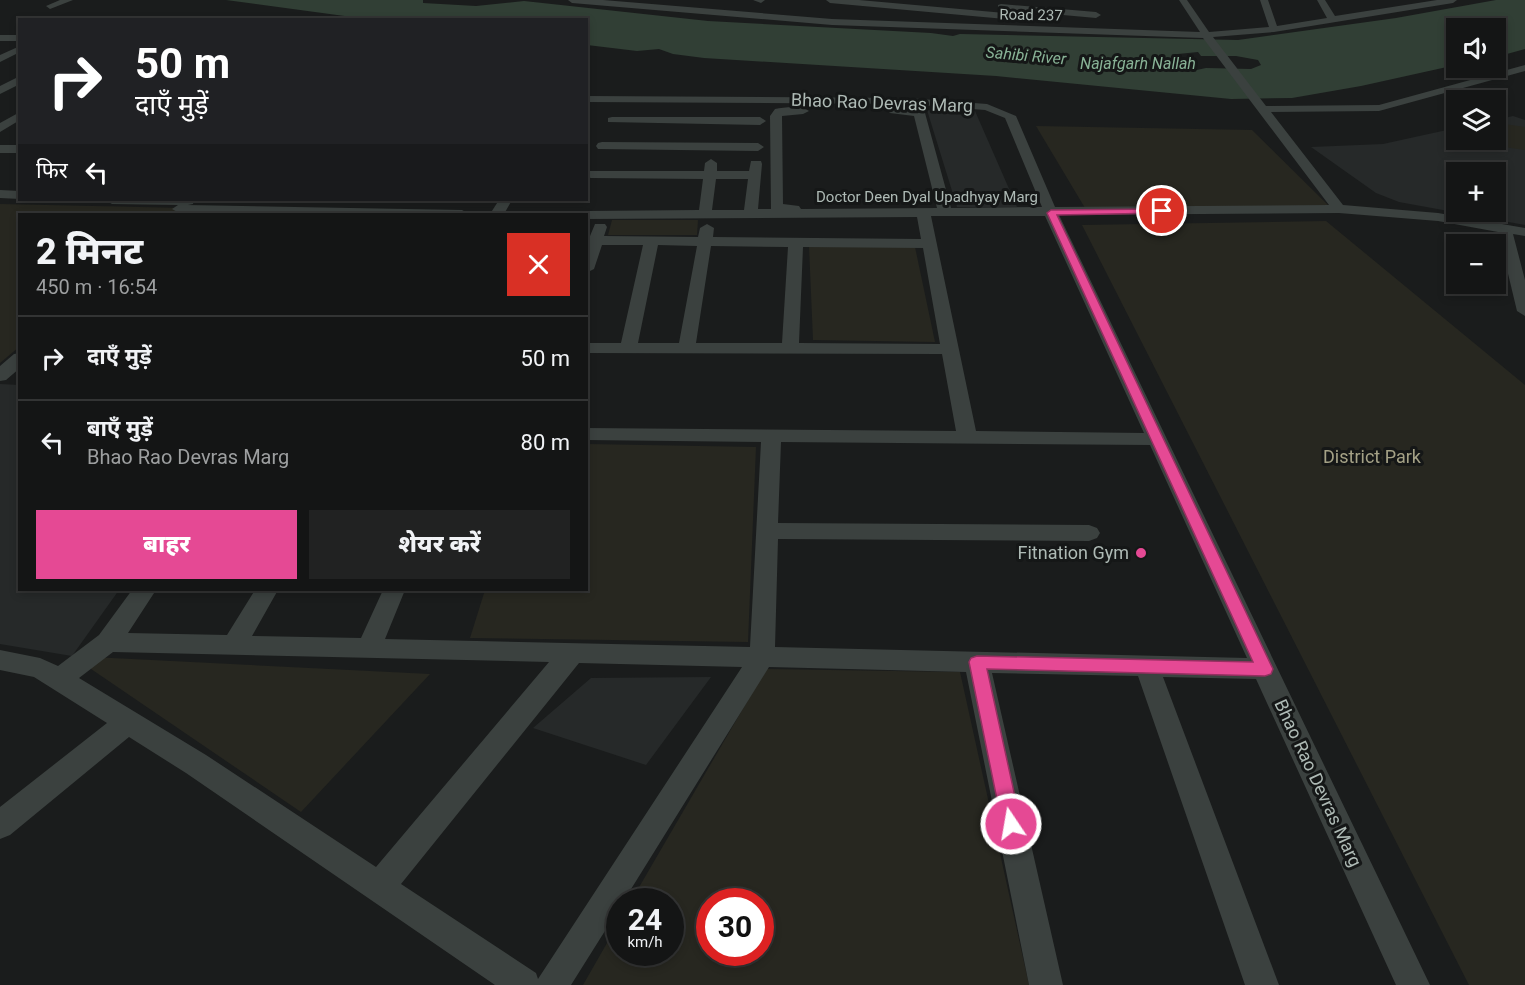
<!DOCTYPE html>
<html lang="hi">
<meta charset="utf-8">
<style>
body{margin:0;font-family:Roboto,"Noto Sans Devanagari",sans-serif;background:#212222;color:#f1f3f6;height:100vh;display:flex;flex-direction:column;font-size:22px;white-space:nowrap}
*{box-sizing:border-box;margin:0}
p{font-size:20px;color:#9d9fa0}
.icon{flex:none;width:33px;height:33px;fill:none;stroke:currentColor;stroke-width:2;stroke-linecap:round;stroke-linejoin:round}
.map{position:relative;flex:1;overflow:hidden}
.sheet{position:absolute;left:18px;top:213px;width:570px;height:378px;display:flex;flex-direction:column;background:#141515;border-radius:0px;box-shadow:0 3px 9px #0003,0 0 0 2px #333434}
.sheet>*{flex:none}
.top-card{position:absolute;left:18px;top:18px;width:570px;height:183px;border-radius:0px;box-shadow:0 3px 9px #0003,0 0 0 2px #333434;background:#202124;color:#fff;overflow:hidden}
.fabs{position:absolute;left:1446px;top:18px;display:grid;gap:12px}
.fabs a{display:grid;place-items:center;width:60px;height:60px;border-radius:0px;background:#141515;box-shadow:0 3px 9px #0003,0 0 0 2px #333434;font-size:30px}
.speed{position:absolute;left:606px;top:888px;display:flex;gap:12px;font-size:30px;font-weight:700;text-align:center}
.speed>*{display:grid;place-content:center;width:78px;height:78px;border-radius:50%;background:#141515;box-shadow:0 3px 9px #0003,0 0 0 2px #333434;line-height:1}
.speed small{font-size:15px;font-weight:400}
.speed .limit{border:9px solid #d22;background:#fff;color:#111}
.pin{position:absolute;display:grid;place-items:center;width:51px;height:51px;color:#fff;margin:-26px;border:3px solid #fff;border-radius:50%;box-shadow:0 2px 6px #0007}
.me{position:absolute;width:66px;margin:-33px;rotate:348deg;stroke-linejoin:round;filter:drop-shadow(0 0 4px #0008)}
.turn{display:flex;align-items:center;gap:21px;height:126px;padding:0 18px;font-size:27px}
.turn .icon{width:78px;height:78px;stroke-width:2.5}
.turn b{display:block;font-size:42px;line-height:51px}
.then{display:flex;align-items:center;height:57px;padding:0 18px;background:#0003;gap:12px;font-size:22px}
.round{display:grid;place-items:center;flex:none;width:63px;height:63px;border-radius:0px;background:#212222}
.summary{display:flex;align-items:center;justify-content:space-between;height:102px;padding:0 18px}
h1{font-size:36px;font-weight:800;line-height:45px}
.cta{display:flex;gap:12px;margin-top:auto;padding:12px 18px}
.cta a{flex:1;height:69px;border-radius:0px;background:#e54994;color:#fff;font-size:24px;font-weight:800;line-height:69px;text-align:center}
.cta a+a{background:#212222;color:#f1f3f6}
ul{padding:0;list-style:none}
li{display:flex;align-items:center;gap:18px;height:84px;padding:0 18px;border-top:2px solid #333434}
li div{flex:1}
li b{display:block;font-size:22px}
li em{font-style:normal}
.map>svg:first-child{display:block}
</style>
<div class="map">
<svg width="1525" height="985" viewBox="0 0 1525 985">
<rect width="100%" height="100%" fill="#1a1c1c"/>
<path fill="#262929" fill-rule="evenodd" d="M 927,110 L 975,111 L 1017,207 L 957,207 Z
M 1513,116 L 1525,120 L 1525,225 L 1399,202 L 1376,193 L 1311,147 L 1383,144 L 1456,128 L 1456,140 L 1496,140 L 1496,120 ZM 1456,172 L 1496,172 L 1496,212 L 1456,212 Z
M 0,384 L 19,385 L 20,590 L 119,590 L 72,656 L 0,644 Z
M 711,677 L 646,765 L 533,728 L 591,678 Z"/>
<path fill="#272720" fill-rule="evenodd" d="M 1497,123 L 1525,127 L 1525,150 L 1504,147 L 1493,142 L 1492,140 L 1496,140 Z
M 1036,126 L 1252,130 L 1328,205 L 1088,213 Z
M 0,204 L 187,208 L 179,214 L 20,214 L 19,347 L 0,363 Z
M 612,220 L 698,220 L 697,235 L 608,235 Z
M 1326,221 L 1525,385 L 1525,985 L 1469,985 L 1082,225 Z
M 809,246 L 915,247 L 935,342 L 813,340 Z
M 587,444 L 756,447 L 748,642 L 470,638 L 485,590 L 586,590 Z
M 72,656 L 430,674 L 301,812 Z
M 766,669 L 960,672 L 1029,985 L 583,985 L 619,922 L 620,952 L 670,952 L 670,902 L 631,901 ZM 710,902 L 760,902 L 760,952 L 710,952 Z"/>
<path fill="#313f35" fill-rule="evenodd" d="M 226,0 L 423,0 L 423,3 L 476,6 L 524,1 L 708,21 L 931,33 L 953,36 L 960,34 L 1238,40 L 1396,18 L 1496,0 L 1525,0 L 1525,49 L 1496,57 L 1496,28 L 1456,28 L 1456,65 L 1361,86 L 1292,98 L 1231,99 L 996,76 L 704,58 L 673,54 L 659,49 L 637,51 L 587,45 L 586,20 L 374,20 ZM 1198,52 L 1201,56 L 1236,56 L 1258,60 L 1261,65 L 1251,69 L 1206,68 L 1192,71 L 1178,70 L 1169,65 L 1178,54 Z"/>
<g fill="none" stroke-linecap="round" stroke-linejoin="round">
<path fill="#3b413f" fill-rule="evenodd" d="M 60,0 L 73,0 L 50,9 L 46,6 Z
M 568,0 L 603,0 L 832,19 L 1200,32 L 1179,0 L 1187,0 L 1209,32 L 1269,27 L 1260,0 L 1268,0 L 1277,26 L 1327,18 L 1317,0 L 1325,0 L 1335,16 L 1437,0 L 1457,0 L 1453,3 L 1274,32 L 1213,37 L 1266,106 L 1379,105 L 1525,65 L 1525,71 L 1379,111 L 1271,112 L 1343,205 L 1438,213 L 1525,228 L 1525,236 L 1513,234 L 1525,280 L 1525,316 L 1517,311 L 1498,232 L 1438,221 L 1339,213 L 1059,215 L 1430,985 L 1396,985 L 1256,679 L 1163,677 L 1279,985 L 1245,985 L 1138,676 L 992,673 L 1063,985 L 1029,985 L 966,672 L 769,667 L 623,902 L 620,902 L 620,907 L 571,985 L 495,985 L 186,773 L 129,737 L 10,835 L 0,839 L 0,807 L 107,723 L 34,677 L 0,670 L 0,650 L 40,658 L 58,666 L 99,635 L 132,590 L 156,590 L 128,633 L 227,635 L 255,590 L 278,590 L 252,636 L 361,638 L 383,590 L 405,590 L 385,639 L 750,647 L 761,442 L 586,440 L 586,428 L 956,431 L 942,354 L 586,353 L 586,343 L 621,343 L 643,245 L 602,245 L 594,269 L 586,273 L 586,236 L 590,236 L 595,224 L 605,224 L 607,227 L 604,236 L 698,237 L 700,228 L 707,224 L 714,228 L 713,237 L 921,239 L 917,217 L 586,219 L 586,214 L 579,214 L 586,211 L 699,210 L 703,179 L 591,178 L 586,177 L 586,171 L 704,171 L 705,163 L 711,159 L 717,163 L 717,171 L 749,171 L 751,161 L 761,161 L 762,164 L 758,209 L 771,209 L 770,116 L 775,109 C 785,107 801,105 809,111 L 803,114 L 782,116 L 783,204 L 799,206 L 801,209 L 937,208 L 914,116 L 890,113 L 888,111 C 896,105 917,107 925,113 L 951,208 L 1042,207 L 1005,118 L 985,110 L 907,104 L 586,102 L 586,96 L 907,98 L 987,104 L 1016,116 L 1055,207 L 1329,205 L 1203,38 L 832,25 L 572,3 ZM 716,179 L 748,179 L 744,210 L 712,210 ZM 931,216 L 1045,216 L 1144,433 L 976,431 ZM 658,245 L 697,246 L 679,343 L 638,343 ZM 711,246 L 788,247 L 782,343 L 696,343 ZM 803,247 L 923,248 L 940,344 L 799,343 ZM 781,442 L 1150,445 L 1247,658 L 775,647 L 778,539 L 1089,541 L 1097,538 L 1100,533 L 1097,528 L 1089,525 L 778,523 ZM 113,652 L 549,662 L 376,867 L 206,755 L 79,678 ZM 579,663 L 742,667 L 538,979 L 536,973 L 401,884 Z
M 753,0 L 765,0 L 761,3 Z
M 826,0 L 859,0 L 1016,14 L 1021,17 L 1016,20 L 830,3 Z
M 1001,4 L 1096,12 L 1101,15 L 1096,18 L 998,9 L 998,5 Z
M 0,35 L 20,35 L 20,41 L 0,41 Z
M 20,46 L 20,52 L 0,62 L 0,55 Z
M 20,76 L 20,84 L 0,94 L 0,86 Z
M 20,112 L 20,120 L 0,132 L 0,123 Z
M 612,117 L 760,117 L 766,121 L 760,125 L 608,122 L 608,118 Z
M 602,142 L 758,143 L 764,147 L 758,151 L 598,149 L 596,146 L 598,143 Z
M 0,145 L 20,145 L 20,153 L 0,153 Z
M 0,190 L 20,191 L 20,199 L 0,198 Z
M 105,200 L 194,200 L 193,204 L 188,205 L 462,210 L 469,214 L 179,213 L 172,209 L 178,205 L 112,204 Z
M 499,200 L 512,200 L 504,214 L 490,214 Z
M 20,353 L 20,368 L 6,380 L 0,381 L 0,366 L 14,354 Z"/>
</g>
<path fill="#e54994" stroke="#952f60" stroke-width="1.5" d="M 1162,209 L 1166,211 L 1165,213 L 1057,215 L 1273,669 L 1271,674 L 1265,676 L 987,669 L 1021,824 L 1018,830 L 1011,833 L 1004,830 L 1002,824 L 969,662 L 971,658 L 977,656 L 1253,662 L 1047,213 L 1051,210 Z"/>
<circle fill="#e54994" stroke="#151717" stroke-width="2" cx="1141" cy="553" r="6"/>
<g text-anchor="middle" stroke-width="6" stroke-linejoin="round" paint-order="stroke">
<g font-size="15" fill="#aebab5" stroke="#151717">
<text transform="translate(1031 15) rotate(1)" y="5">Road 237</text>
<text x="927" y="202">Doctor Deen Dyal Upadhyay Marg</text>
</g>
<g font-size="16" font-style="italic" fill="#88b296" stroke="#151717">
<text transform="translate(1026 55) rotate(5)" y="6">Sahibi River</text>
<text x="1138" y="69">Najafgarh Nallah</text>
</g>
<g font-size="18" fill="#aebab5" stroke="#151717">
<text transform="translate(882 103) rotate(2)" y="6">Bhao Rao Devras Marg</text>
<text transform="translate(1318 783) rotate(65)" y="6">Bhao Rao Devras Marg</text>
</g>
<g font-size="18" fill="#a4a186" stroke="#151717">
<text x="1372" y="463">District Park</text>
</g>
<g font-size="18" fill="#aebab5" stroke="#151717" text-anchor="end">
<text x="1129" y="559">Fitnation Gym</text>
</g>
</g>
</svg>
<div class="fabs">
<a><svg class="icon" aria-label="sound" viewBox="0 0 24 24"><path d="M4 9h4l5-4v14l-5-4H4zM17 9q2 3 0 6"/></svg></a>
<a><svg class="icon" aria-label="layers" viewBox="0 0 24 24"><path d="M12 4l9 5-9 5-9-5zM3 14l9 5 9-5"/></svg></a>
<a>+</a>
<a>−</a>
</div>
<div class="speed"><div>24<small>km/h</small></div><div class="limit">30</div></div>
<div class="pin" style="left:1162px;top:211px;background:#d93025"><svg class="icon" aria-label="arrive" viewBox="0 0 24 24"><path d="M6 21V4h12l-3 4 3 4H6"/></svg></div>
<svg class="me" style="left:1011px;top:824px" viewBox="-20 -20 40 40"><circle r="17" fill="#e54994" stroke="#fff" stroke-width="3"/><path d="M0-11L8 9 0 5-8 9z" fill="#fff"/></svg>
<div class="top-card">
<div class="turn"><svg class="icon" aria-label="right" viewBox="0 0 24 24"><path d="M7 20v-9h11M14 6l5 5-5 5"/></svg><div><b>50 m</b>दाएँ मुड़ें</div></div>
<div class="then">फिर<svg class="icon" aria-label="left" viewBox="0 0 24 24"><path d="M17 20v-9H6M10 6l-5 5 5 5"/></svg></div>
</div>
<section class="sheet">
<div class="summary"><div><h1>2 मिनट</h1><p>450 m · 16:54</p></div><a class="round" style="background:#d93025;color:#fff"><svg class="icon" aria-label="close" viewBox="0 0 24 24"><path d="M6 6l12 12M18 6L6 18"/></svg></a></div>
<ul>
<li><svg class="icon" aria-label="right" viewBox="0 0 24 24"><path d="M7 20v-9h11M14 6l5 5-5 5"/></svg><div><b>दाएँ मुड़ें</b></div><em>50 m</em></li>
<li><svg class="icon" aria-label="left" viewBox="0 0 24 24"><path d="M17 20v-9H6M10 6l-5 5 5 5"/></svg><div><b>बाएँ मुड़ें</b><p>Bhao Rao Devras Marg</p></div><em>80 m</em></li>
</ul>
<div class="cta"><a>बाहर</a><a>शेयर करें</a></div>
</section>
</div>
